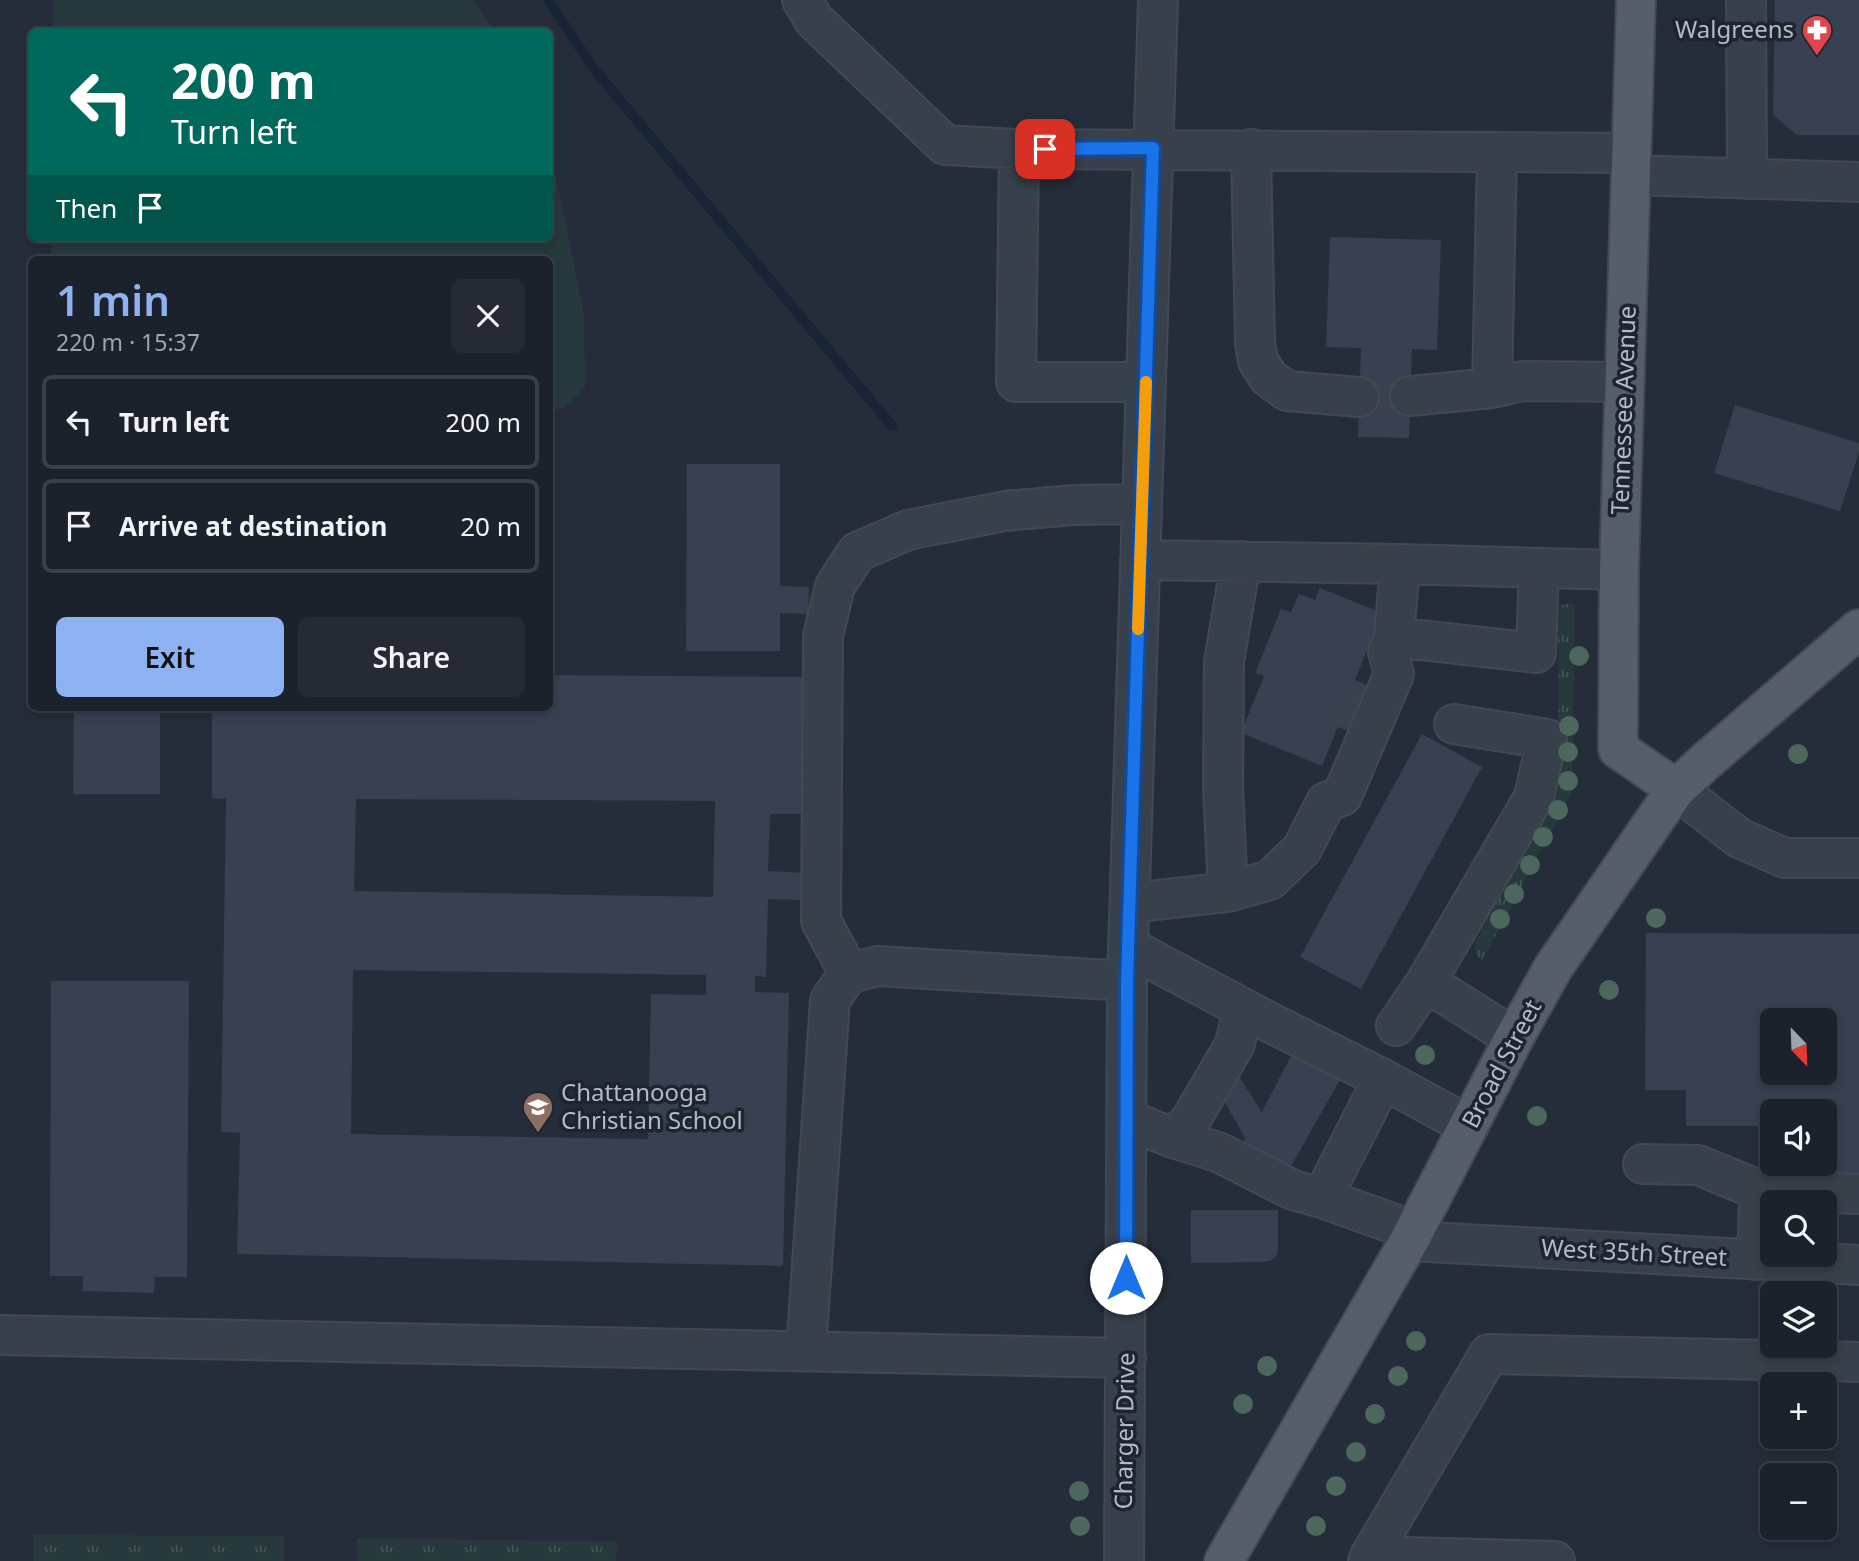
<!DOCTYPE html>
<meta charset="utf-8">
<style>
body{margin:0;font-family:"Noto Sans",sans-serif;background:#252a34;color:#f1f3f6;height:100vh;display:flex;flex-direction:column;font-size:26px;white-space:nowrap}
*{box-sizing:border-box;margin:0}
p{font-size:23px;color:#a0a4a9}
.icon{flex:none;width:38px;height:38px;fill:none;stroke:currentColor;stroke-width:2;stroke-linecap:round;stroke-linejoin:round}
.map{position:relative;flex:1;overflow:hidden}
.panel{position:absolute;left:28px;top:256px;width:525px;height:455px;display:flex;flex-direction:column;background:#1c222c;border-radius:10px;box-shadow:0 4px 10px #0003,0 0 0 2px #3a3f48}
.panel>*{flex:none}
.top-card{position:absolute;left:28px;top:28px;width:525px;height:214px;border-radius:10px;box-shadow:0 4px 10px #0003,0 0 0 2px #3a3f48;background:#00695c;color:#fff;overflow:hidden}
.needle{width:46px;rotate:157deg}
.buttons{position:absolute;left:1760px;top:1008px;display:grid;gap:14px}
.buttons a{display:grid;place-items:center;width:77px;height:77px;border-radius:10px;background:#1c222c;box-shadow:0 4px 10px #0003,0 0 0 2px #3a3f48;font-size:35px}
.pin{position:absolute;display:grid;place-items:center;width:60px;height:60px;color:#fff;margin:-30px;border-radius:14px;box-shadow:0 4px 10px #0006}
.me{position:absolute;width:77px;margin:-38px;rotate:0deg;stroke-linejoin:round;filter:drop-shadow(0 0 5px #0008)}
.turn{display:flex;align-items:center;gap:24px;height:147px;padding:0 28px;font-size:32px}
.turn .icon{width:91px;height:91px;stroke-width:2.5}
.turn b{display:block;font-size:49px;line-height:60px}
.then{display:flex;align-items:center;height:66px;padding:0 28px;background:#0003;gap:14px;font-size:26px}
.round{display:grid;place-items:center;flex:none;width:74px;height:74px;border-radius:10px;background:#252a34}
.headline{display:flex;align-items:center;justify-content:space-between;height:119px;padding:0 28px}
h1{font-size:42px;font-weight:600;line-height:52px;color:#8eb1f1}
.primary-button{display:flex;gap:14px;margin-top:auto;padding:14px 28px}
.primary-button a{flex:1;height:80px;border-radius:10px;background:#8eb1f1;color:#111;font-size:28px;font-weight:600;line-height:80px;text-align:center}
.primary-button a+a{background:#252a34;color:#f1f3f6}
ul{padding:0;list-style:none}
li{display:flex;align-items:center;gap:21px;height:94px;margin:0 14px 10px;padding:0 14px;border:4px solid #3a3f48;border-radius:10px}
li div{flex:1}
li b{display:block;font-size:26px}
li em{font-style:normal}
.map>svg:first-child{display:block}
</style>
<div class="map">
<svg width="1859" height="1561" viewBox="0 0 1859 1561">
<defs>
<pattern id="grass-tufts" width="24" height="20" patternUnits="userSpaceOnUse" patternTransform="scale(1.75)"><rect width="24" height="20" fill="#27393c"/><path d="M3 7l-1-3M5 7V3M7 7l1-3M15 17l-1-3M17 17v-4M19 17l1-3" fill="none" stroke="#445457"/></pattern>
</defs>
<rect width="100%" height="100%" fill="#252d3b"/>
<path fill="url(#grass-tufts)" d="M 1567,604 L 1575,604 L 1572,792 L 1482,961 C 1476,956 1475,951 1475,943 L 1556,791 L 1559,698 L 1558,612 L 1560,606 Z
M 33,1535 L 284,1536 L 284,1561 L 33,1561 Z
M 357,1538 L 617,1542 L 616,1561 L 357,1561 Z"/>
<path fill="#27393c" d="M 53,0 L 473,0 L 495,31 L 53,31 Z
M 550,151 L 567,229 L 584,314 L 585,388 L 562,409 L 550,409 L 550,259 L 51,259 L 51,238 L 550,238 Z"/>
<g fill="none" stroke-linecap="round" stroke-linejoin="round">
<path stroke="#182438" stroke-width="10" d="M 548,0 L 594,69 L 892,426"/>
</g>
<path fill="#374152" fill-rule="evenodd" d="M 1775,0 L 1859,0 L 1859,135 L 1797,135 L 1773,115 Z
M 1330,237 L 1441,240 L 1437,350 L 1412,349 L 1409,438 L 1358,437 L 1361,348 L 1326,347 Z
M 1735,405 L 1859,443 L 1859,452 L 1840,511 L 1714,473 Z
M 687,464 L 780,464 L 780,586 L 809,587 L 808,614 L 780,613 L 780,651 L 686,651 Z
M 1320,588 L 1382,613 L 1355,680 L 1379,690 L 1361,736 L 1338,727 L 1322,766 L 1241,733 L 1264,676 L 1255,673 L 1281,609 L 1291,612 L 1299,594 L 1315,600 Z
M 550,675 L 805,677 L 804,814 L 770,814 L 768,871 L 804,873 L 802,900 L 768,899 L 766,977 L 755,976 L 755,992 L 789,993 L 783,1266 L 237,1254 L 240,1133 L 221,1132 L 226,799 L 212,798 L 212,707 L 550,707 ZM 356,799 L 715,801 L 713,897 L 354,891 ZM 353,970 L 706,975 L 706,995 L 651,994 L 648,1139 L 351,1134 Z
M 74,707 L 160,707 L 160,794 L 73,794 Z
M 1422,734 L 1482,767 L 1361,989 L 1300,957 Z
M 1646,933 L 1859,934 L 1859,1181 L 1835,1180 L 1835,1127 L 1825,1127 L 1825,1111 L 1773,1111 L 1773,1126 L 1686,1126 L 1686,1090 L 1645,1090 ZM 1773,1020 L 1825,1020 L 1825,1073 L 1773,1073 Z
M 51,981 L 189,981 L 187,1277 L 155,1277 L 154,1293 L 83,1291 L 83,1276 L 50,1276 Z
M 1293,1052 L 1341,1078 L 1286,1175 L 1241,1151 L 1245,1138 L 1216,1086 L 1230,1063 L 1262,1112 Z
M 1191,1210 L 1278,1210 L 1278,1248 L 1277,1255 L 1272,1260 L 1264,1262 L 1191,1263 Z"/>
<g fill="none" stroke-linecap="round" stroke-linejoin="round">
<path stroke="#3a4250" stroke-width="38" stroke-dasharray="38 19" stroke-linecap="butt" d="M 1359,397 L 1410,396
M 1347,730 L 1363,684"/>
<g stroke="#414954" stroke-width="42">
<path id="minor" d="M 802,0 L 814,20 L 945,145 L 1019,149
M 1746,0 L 1747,179
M 1251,149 L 1255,343 L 1258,361 L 1269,378 L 1287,391 L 1359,397
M 1631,175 L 1859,182
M 1146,382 L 1016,382 L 1019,149 L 1631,153
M 1492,388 L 1497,152
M 1410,396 L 1492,388 L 1523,381 L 1625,382
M 1140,560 L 1400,564
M 1539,568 L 1536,653 L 1394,637 L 1400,564 L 1619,570
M 1676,789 L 1739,838 L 1785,858 L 1859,858
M 1228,892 L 1223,788 L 1224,662 L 1241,561
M 1130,903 L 1228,892 L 1270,880 L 1302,849 L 1326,802 L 1342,796 L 1394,674 L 1388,652 L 1394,637
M 849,973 L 821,921 L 823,636 L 835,586 L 857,552 L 908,530 L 1005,511 L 1074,505 L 1142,504
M 1426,982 L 1534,797 L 1547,739 L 1454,724
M 1396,1026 L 1426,982 L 1514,1038
M 1383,1079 L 1469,1126
M 1126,1119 L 1173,1138 L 1218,1152 L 1293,1190 L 1322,1198 L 1383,1079 L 1269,1022 L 1128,947
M 1173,1138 L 1190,1121 L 1235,1044 L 1243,1008
M 1643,1164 L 1698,1165 L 1759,1190 L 1859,1194
M 1322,1198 L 1414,1231
M 1409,1241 L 1859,1265
M 1754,1260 L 1758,1237 L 1759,1190
M 0,1335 L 1126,1358
M 806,1352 L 830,1000 L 849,973 L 878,966 L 1127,981
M 1370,1556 L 1489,1354 L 1859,1362
M 1124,1561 L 1127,981 L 1158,0
M 1368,1561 L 1370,1556 L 1555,1561"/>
</g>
<g stroke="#414954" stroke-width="42">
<path id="major" d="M 1636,0 L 1619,570 L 1618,749 L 1676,789
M 1224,1561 L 1409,1241 L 1514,1038 L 1553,968 L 1676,789 L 1705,762 L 1859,629"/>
</g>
<use href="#minor" stroke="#38404b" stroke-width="38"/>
<use href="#major" stroke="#565e6b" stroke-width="38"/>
</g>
<g fill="#4c675c">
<circle cx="1579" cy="656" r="10"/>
<circle cx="1569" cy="726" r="10"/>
<circle cx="1568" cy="752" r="10"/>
<circle cx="1798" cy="754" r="10"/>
<circle cx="1568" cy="781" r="10"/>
<circle cx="1558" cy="810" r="10"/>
<circle cx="1543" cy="837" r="10"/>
<circle cx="1530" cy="865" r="10"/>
<circle cx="1514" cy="894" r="10"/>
<circle cx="1656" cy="918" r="10"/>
<circle cx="1500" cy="919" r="10"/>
<circle cx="1609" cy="990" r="10"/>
<circle cx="1425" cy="1055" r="10"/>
<circle cx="1537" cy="1116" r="10"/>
<circle cx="1416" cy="1341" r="10"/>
<circle cx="1267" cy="1366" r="10"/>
<circle cx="1398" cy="1376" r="10"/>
<circle cx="1243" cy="1404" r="10"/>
<circle cx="1375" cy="1414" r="10"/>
<circle cx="1356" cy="1452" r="10"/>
<circle cx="1336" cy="1486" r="10"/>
<circle cx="1079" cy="1491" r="10"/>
<circle cx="1080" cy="1526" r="10"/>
<circle cx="1316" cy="1526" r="10"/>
</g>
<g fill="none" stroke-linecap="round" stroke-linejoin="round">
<g stroke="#114b97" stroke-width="18">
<path id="route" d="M 1045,149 L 1153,148 L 1127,981 L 1126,1278"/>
</g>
<use href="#route" stroke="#1a73e8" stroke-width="12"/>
<path stroke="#f59e0b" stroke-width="12" d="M 1138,629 L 1146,382"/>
</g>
<defs>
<g id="pharmacy-pin" transform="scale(1.575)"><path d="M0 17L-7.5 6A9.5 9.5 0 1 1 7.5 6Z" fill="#e0444e" stroke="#1d2530"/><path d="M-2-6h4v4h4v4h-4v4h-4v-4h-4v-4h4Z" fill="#fff"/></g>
<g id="school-pin" transform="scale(1.575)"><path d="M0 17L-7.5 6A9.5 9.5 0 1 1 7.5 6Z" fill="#8d6e63" stroke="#1d2530"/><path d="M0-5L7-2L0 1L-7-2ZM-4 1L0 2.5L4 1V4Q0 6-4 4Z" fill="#fff"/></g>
</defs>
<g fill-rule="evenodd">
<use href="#pharmacy-pin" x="1817" y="30"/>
<use href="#school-pin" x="538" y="1107"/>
</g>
<g text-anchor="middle" stroke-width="7" stroke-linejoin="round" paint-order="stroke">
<g font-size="24" fill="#b4bac7" stroke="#1d2530" text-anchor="end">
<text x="1794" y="38">Walgreens</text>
<text x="561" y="1101" text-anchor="start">Chattanooga<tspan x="561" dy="28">Christian School</tspan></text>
</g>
<g font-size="24" fill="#b4bac7" stroke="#1d2530">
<text transform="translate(1624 410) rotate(-88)" y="8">Tennessee Avenue</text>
<text transform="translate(1502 1064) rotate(-62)" y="8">Broad Street</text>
<text transform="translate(1634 1253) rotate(3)" y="8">West 35th Street</text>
<text transform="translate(1125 1431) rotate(-89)" y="8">Charger Drive</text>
</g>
</g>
</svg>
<div class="buttons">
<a><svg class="needle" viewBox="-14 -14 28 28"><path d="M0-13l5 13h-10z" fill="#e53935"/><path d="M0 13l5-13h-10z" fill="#a0a4a9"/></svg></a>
<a><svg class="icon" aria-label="sound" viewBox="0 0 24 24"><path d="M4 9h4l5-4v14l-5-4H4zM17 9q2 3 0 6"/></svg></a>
<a><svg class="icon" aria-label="search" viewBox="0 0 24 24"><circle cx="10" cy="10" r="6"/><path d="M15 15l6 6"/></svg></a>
<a><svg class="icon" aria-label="layers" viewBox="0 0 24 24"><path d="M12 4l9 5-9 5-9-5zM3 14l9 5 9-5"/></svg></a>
<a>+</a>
<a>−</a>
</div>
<div class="pin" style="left:1045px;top:149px;background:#d93025"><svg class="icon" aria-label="arrive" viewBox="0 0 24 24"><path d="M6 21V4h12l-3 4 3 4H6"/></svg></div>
<svg class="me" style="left:1126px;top:1278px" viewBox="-20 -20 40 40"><circle r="19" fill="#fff"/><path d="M0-13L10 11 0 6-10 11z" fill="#1a73e8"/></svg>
<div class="top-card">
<div class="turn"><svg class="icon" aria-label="left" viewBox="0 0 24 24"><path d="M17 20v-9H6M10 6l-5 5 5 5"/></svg><div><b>200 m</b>Turn left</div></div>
<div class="then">Then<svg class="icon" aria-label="arrive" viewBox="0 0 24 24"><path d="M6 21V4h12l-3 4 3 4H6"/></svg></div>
</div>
<section class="panel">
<div class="headline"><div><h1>1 min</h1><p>220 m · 15:37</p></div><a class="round"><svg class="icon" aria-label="close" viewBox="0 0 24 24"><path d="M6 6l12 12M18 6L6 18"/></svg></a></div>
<ul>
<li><svg class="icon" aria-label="left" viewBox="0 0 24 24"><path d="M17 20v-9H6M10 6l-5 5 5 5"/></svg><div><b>Turn left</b></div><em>200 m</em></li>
<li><svg class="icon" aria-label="arrive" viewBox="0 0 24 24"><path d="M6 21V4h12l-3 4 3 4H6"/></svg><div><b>Arrive at destination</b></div><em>20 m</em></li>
</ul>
<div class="primary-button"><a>Exit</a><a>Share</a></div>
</section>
</div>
